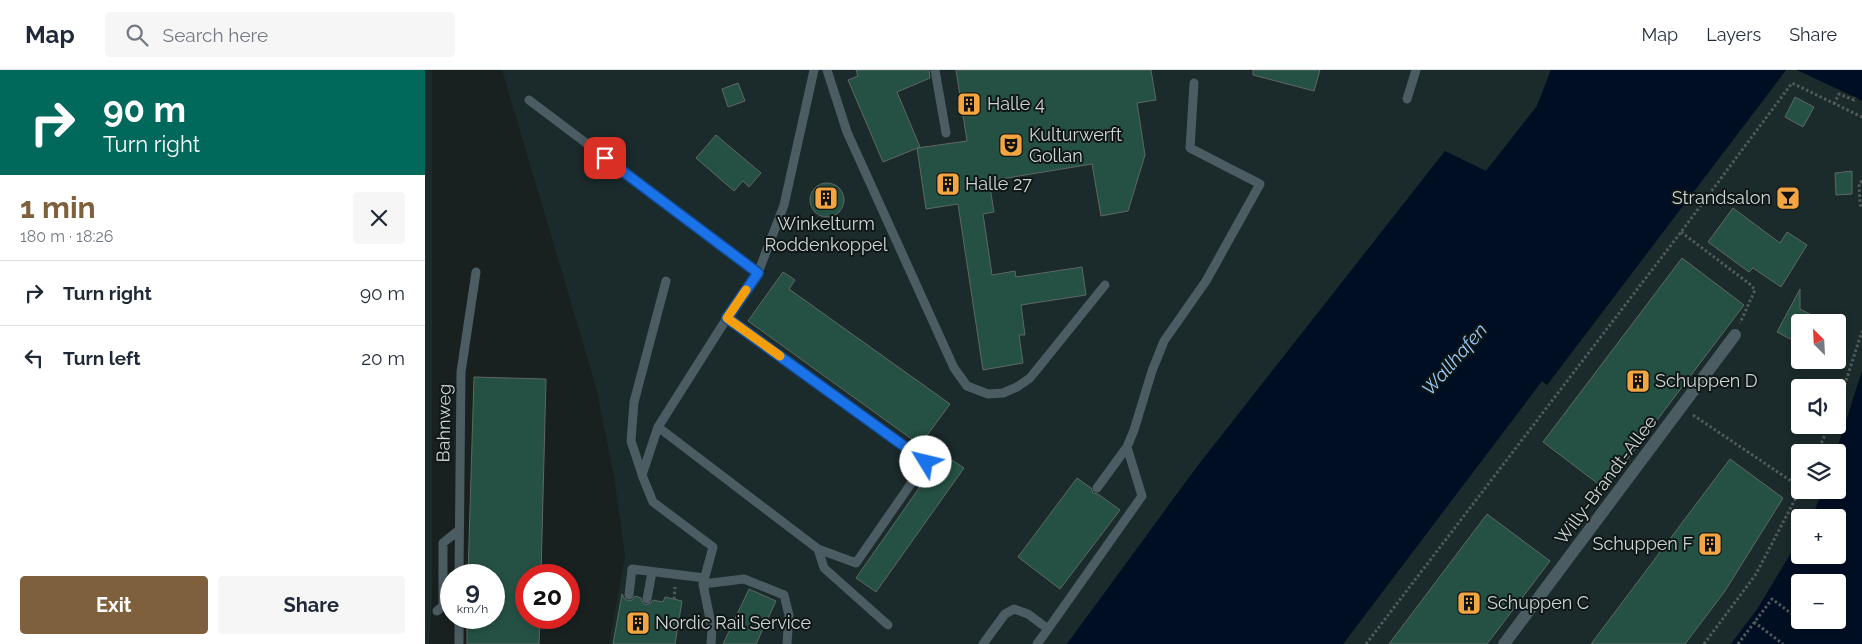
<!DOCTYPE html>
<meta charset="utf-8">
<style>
body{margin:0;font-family:Raleway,sans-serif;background:#f6f6f7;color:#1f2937;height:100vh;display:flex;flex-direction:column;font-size:19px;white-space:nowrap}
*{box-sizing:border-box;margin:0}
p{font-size:16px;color:#747a83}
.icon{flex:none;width:28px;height:28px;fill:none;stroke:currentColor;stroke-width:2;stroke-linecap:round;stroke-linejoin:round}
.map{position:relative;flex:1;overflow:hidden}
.details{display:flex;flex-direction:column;background:#fff;width:425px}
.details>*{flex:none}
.guide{background:#00695c;color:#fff;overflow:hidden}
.needle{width:32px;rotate:336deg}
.buttons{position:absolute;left:1366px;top:244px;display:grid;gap:10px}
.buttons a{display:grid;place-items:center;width:55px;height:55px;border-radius:5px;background:#fff;box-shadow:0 2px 8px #0003;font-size:25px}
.speed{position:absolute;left:15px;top:494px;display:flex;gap:10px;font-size:25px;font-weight:700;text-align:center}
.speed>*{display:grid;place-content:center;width:65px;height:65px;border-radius:50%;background:#fff;box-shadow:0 2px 8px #0003;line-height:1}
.speed small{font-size:12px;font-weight:400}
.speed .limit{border:8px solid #d22;background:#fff;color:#111}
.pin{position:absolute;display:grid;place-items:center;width:42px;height:42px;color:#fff;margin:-21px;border-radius:10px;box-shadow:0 2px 8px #0006}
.me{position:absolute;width:55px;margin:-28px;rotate:306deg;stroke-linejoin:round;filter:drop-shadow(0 0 4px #0008)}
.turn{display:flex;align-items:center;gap:18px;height:105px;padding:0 20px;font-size:22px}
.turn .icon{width:65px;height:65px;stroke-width:2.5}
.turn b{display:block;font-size:35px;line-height:42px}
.round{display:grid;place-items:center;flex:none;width:52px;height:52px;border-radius:5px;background:#f6f6f7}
.headline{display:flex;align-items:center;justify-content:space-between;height:85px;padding:0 20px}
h1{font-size:30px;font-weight:700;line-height:38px;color:#7e613c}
.action{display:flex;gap:10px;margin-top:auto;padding:10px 20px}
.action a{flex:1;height:58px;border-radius:5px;background:#7e613c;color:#fff;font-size:20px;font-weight:700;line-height:58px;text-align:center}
.action a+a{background:#f6f6f7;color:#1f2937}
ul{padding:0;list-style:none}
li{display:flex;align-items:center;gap:15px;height:65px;padding:0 20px;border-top:1px solid #e0e1e3}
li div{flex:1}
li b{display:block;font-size:19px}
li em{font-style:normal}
header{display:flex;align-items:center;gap:30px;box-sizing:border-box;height:70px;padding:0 25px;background:#fff;border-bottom:1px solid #e0e1e3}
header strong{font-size:24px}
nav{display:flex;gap:28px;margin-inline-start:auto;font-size:18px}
.search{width:350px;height:45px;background:#f6f6f7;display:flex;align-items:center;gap:12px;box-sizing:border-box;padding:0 18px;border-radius:5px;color:#747a83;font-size:19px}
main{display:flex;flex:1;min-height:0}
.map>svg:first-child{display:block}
</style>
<header>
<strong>Map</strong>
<div class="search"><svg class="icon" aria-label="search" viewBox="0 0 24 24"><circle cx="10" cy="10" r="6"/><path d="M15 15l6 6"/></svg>Search here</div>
<nav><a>Map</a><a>Layers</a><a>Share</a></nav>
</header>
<main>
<section class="details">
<div class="guide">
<div class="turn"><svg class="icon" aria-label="right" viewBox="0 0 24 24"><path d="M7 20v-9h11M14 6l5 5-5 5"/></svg><div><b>90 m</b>Turn right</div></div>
</div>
<div class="headline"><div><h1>1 min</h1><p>180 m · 18:26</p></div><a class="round"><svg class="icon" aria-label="close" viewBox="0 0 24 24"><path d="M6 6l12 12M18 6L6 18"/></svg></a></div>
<ul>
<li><svg class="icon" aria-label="right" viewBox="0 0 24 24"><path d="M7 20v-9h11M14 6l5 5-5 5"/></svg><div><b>Turn right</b></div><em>90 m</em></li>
<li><svg class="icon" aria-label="left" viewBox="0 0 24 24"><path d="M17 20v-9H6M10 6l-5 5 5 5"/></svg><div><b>Turn left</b></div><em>20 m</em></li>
</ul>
<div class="action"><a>Exit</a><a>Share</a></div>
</section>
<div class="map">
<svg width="1437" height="574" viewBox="0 0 1437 574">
<rect width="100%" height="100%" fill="#182020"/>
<path fill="#1b2a2b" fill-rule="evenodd" d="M 0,0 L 7,0 L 7,527 L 4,574 L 0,574 Z
M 77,0 L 1126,0 L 1112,36 L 1061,101 L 1020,82 L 771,398 L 642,574 L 184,574 L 200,486 L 189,406 L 171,317 Z
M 1361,0 L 1372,0 L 1437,31 L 1437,301 L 1411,382 L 1375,382 L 1375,420 L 1398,420 L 1392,437 L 1387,447 L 1375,448 L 1375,468 L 1333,538 L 1306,574 L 918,574 L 1117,311 L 1122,315 ZM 1375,252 L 1412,252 L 1412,290 L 1375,290 ZM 1375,318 L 1412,318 L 1412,355 L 1375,355 Z"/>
<path fill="#000e23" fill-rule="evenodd" d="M 1126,0 L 1361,0 L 1122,315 L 1117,311 L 918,574 L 642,574 L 771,398 L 1020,81 L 1061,101 L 1112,36 Z
M 1372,0 L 1437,0 L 1437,31 L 1430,27 Z
M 1437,301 L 1437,574 L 1306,574 L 1333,538 L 1375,468 L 1375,485 L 1412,485 L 1412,448 L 1387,447 L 1398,420 L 1412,420 L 1412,382 L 1411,382 ZM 1375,512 L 1412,512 L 1412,550 L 1375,550 Z"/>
<path fill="#255144" stroke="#5f6764" d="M 431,0 L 504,0 L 505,8 L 472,22 L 495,77 L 458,92 L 423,10 L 433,6 Z
M 531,0 L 726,0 L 731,30 L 712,33 L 720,85 L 703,141 L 676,146 L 667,94 L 564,111 L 569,142 L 558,144 L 567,205 L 590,201 L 591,207 L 657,197 L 661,225 L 596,235 L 600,265 L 594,265 L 598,293 L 558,300 L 533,134 L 501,139 L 492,78 L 542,71 Z
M 828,0 L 895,0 L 889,21 L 828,5 Z
M 313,13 L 320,31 L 303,37 L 297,19 Z
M 1370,27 L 1389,37 L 1378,57 L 1360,47 Z
M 291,65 L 336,103 L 324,117 L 318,111 L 309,121 L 271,88 Z
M 1427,101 L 1427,124 L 1411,125 L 1410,103 Z
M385 130a17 17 0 1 1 34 0a17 17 0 1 1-34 0Z
M 1308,138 L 1355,173 L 1362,162 L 1382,175 L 1356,217 L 1328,198 L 1324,202 L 1283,172 Z
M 1257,188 L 1319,235 L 1180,419 L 1118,372 Z
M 358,202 L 370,210 L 364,219 L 525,334 L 495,375 L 323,251 Z
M 1375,219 L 1375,239 L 1400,252 L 1375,252 L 1375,274 L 1352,262 Z
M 49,307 L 121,309 L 116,505 L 101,505 L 101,548 L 115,548 L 114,574 L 42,574 L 42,548 L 69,548 L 69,505 L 43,505 Z
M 518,384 L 539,398 L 451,522 L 431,508 Z
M 1305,389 L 1358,428 L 1300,521 L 1260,574 L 1166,574 Z
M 652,408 L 666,418 L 668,423 L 673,424 L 695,440 L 635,519 L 593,487 Z
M 1062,444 L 1125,491 L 1062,574 L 964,574 Z
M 324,519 L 351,531 L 331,574 L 298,574 Z
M 197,524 L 199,528 L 203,531 L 207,530 L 210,526 L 216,528 L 218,533 L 221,535 L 226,533 L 228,530 L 238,532 L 240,527 L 257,531 L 250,574 L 188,574 Z"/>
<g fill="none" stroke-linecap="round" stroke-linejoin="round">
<path stroke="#535a5a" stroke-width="3" stroke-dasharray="2.5 2.5" stroke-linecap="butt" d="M 1409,34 L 1414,24 L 1429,30 L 1430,27
M 1437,111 L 1434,113 L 1435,134 L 1437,138
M 1256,162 L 1326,215 L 1330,220 L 1315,253
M 1412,339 L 1437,261
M 1268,345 L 1375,417
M 1392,382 L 1405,355
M 249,529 L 250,517
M 1329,552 L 1358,574
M 941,574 L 1256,162 L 1367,13 L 1437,47
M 1279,574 L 1331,504 L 1375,420
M 1313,574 L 1347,529 L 1375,550"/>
<path stroke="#4b5c63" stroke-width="9" d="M 402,0 L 422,62 L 529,298 L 542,316 L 563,324 L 578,323 L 592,317 L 605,308 L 680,215
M 510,0 L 521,63
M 982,29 L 991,0
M 104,30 L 333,203
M 302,248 L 501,392 L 431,493 L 393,479 L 233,357 L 302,248 L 333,203 L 359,135 L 389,0
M 233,357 L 217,405 L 228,432 L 288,477 L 278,514 L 287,559 L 286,574
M 217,404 L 206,371 L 209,332 L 241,211
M 672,418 L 702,377
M 393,479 L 399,498 L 463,555
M 34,505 L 36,302 L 51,202
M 278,514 L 319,509 L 359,525 L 364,545 L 362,574
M 204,525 L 207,499 L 280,508
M 222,529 L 227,502
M 12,541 L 18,536 L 18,473 L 34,460
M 623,559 L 717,426 L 702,377 L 709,360 L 727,301 L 739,271 L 781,211 L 835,114 L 765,78 L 769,13
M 34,574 L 34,548
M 558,574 L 580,544 L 589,539 L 603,544 L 623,559 L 612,574"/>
<path stroke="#4b5c63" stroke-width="12" d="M 1079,574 L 1310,265"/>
</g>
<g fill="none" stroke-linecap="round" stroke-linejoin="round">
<g stroke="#114b97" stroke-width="12">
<path id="route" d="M 180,88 L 333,203 L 302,248 L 501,392"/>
</g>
<use href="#route" stroke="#1a73e8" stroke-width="9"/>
<path stroke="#f59e0b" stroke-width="9" d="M 321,220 L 302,248 L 355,286"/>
</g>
<defs>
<g id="building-square" transform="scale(1.25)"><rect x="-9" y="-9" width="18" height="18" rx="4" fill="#f2a541" stroke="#0f1717"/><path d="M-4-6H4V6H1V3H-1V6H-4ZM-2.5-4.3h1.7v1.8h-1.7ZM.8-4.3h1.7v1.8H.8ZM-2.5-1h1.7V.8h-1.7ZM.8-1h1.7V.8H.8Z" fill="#111"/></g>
<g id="theatre-square" transform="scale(1.25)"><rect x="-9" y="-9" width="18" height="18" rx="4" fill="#f2a541" stroke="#0f1717"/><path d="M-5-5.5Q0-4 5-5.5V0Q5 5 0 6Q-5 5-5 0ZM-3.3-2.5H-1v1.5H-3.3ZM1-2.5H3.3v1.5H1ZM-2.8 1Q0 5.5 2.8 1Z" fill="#111"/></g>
<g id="bar-square" transform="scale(1.25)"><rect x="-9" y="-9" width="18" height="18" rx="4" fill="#f2a541" stroke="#0f1717"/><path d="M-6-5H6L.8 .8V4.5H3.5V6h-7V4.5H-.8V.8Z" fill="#111"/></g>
</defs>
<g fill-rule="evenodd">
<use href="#building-square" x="544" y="34"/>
<use href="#theatre-square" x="586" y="75"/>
<use href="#building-square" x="523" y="114"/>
<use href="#building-square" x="401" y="128"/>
<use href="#bar-square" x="1363" y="128"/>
<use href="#building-square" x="1213" y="311"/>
<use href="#building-square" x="1285" y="474"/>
<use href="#building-square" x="1044" y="533"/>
<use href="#building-square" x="213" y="553"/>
</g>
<g text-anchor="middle" stroke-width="4" stroke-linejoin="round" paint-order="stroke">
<g font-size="18" fill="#cfd4d4" stroke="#0f1717" text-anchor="start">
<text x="562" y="40">Halle 4</text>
<text x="604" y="71">Kulturwerft<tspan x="604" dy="21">Gollan</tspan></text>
<text x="540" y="120">Halle 27</text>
<text x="1346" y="134" text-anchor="end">Strandsalon</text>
<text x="401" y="160" text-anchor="middle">Winkelturm<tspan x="401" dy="21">Roddenkoppel</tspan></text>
<text x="1230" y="317">Schuppen D</text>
<text x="1268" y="480" text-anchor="end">Schuppen F</text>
<text x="1062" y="539">Schuppen C</text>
<text x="230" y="559">Nordic Rail Service</text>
</g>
<g font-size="18" fill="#cfd4d4" stroke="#0f1717">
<text transform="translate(19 353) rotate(-89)" y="6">Bahnweg</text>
<text transform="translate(1181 410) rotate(-53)" y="6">Willy-Brandt-Allee</text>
</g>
<g font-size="19" font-style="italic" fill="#9bcafa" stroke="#0f1717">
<text transform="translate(1029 289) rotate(-49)" y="7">Wallhafen</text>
</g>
</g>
</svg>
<div class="buttons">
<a><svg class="needle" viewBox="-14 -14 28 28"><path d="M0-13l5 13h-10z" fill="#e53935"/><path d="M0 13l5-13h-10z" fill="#747a83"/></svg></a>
<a><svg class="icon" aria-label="sound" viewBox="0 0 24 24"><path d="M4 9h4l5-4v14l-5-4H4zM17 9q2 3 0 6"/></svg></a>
<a><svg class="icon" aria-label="layers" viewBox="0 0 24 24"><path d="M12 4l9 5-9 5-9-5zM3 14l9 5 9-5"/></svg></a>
<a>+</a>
<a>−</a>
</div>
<div class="speed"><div>9<small>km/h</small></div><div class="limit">20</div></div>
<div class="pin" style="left:180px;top:88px;background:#d93025"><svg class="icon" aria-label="arrive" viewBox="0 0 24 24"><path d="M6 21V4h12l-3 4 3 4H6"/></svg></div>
<svg class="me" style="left:501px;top:392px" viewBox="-20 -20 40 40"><circle r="19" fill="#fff"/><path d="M0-13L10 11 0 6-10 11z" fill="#1a73e8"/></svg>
</div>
</main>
